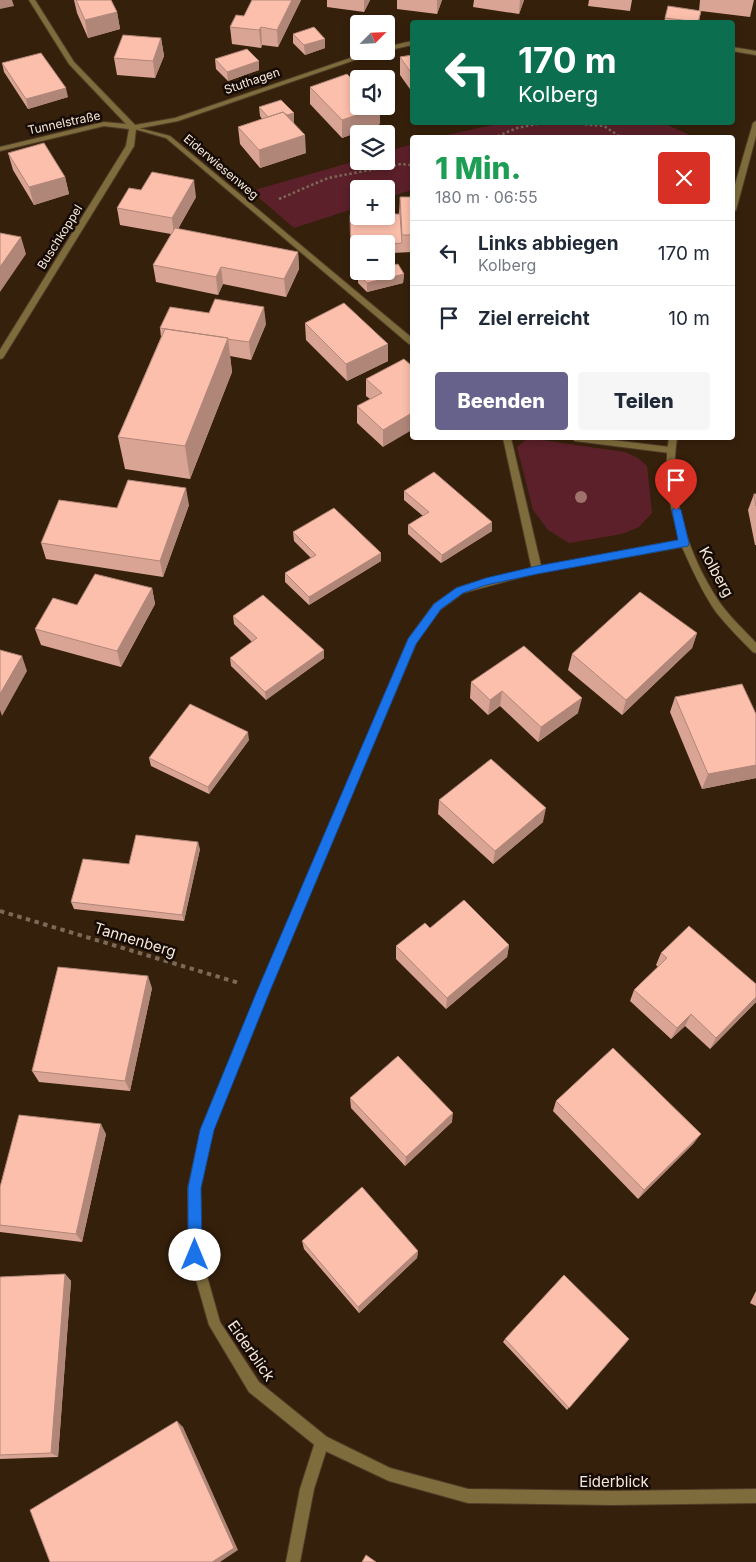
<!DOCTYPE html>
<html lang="de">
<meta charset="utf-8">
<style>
body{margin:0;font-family:Inter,sans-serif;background:#f6f6f7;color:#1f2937;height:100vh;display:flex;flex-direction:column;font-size:19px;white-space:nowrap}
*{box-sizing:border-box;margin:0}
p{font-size:16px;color:#747a83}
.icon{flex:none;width:28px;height:28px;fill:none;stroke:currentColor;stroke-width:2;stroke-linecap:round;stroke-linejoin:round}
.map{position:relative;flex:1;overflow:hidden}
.side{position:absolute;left:410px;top:135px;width:325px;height:305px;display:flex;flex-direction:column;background:#fff;border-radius:5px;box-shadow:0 2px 8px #0003}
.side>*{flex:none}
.top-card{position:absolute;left:410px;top:20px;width:325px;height:105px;border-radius:5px;box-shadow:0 2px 8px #0003;background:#0b6e4f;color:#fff;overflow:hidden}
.needle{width:32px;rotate:66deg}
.controls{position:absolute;left:350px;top:15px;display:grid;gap:10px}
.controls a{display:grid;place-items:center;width:45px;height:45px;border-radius:5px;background:#fff;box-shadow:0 2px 8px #0003;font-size:25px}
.pin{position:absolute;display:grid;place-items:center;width:42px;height:42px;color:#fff;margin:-51px -21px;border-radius:50% 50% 50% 0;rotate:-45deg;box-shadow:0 0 5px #0007}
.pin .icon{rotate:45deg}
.me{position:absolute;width:55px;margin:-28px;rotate:0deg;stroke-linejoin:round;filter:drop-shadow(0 0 4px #0008)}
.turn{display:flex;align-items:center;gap:18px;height:105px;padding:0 25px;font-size:22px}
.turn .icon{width:65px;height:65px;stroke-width:2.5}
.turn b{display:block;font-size:35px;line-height:42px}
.round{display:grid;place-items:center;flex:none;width:52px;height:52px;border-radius:5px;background:#f6f6f7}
.overview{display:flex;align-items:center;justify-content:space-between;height:85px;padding:0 25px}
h1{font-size:30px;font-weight:800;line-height:38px;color:#1e9e55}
.button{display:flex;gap:10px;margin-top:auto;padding:10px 25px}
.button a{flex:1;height:58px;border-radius:5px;background:#67628c;color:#fff;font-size:20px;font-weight:800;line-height:58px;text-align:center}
.button a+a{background:#f6f6f7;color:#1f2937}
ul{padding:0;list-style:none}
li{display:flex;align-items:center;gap:15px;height:65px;padding:0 25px;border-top:1px solid #e0e1e3}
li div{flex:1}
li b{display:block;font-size:19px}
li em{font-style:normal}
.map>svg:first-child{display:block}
</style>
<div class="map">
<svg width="756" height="1562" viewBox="0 0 756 1562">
<rect width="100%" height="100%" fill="#35200b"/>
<path fill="#5c202a" d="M 506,122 L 650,123 L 665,124 L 694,137 L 438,137 Z
M 412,144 L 412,190 L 386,198 L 386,189 L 359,189 L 359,207 L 294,228 L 251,191 L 359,160 L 386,161 L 386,152 Z
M 528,438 L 625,452 L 638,458 L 647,466 L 652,513 L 639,527 L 622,534 L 569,543 L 548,530 L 533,510 L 517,447 Z"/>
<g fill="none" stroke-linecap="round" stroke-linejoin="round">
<g stroke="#503c28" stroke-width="2">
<path id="lane" d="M 131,126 L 170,136 L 412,338 L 412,345 L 409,344 L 166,138 L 131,128 Z
M 503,438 L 511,438 L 542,570 L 537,573 L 532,570 Z
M 571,438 L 595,438 L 670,447 L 674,450 L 670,453 L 575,441 Z
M 322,1435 L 327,1437 L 329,1442 L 314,1489 L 300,1562 L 286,1562 L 300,1489 L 315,1442 L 317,1437 Z"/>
</g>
<g stroke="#503c28" stroke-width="2">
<path id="street" d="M 29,0 L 35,0 L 74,62 L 135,125 L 175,118 L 371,51 L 381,51 L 178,121 L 136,129 L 134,146 L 3,358 L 0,359 L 0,350 L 126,146 L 129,129 L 104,126 L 0,151 L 0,147 L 104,122 L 126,124 L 69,64 Z
M 412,41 L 412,45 L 386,51 L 386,47 Z
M 732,47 L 756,51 L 756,55 L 732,51 Z
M 756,121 L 756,136 L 736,210 L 732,212 L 732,195 L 753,123 Z
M 669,438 L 677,438 C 668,494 688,556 720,603 C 730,617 744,630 756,643 L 756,653 L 753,652 C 740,639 727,626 716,612 C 702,592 692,569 682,547 L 537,573 L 463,593 L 440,610 L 416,643 L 268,991 L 213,1129 L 200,1188 L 201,1255 L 220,1322 L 259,1382 L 327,1437 L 390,1468 L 468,1489 L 612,1491 L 756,1489 L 756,1503 L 612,1505 L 468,1503 L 389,1481 L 317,1447 L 249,1392 L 209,1325 L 189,1255 L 188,1188 L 201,1129 L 258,991 L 409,638 L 434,604 L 457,588 L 486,579 L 537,567 L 680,540 C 669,506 663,474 669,438 Z"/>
</g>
<path stroke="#7c6957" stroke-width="2.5" stroke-dasharray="2.5 2.5" stroke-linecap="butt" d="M 560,122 L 604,126 L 622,138
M 493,138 L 517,128 L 547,122
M 279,199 L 328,178 L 401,164 L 412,165"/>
<path stroke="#7c6957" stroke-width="4" stroke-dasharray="4.5 4.5" stroke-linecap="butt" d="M 0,911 L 239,983"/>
<use href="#lane" fill="#7f6c3c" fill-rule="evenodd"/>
<use href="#street" fill="#7f6c3c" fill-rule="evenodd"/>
</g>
<circle fill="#9f726b" cx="581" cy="497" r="6"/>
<path fill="#d9a494" d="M 74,0 L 111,0 L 117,12 L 120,29 L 88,38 L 77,13 Z
M 252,0 L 301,0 L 278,47 L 262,45 L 261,48 L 232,44 L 230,27 L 244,16 Z
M 327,0 L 370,0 L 364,12 L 327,7 Z
M 397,0 L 442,0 L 437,14 L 397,9 Z
M 474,0 L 524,0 L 519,14 L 473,7 Z
M 589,0 L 632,0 L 630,11 L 588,6 Z
M 700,0 L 754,0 L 750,17 L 701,11 L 699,22 L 664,22 L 665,18 L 699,11 Z
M 293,34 L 325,39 L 325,48 L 305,55 L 293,43 Z
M 161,38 L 164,56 L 155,78 L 117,75 L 114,58 Z
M 412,55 L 412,92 L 400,75 L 400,57 Z
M 215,59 L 259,61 L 259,70 L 228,81 L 216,69 Z
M 2,63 L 68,97 L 28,109 L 4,72 Z
M 310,87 L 380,124 L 342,138 L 310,104 Z
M 259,107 L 294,113 L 294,123 L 306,153 L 260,168 L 240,144 L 238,127 L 262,119 L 260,116 Z
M 8,153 L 65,177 L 69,194 L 34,205 L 13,170 Z
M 141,190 L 196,197 L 178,229 L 298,252 L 299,269 L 286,297 L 223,284 L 218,295 L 156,282 L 153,265 L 171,234 L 120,225 L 117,208 Z
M 400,197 L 412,197 L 412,252 L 392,253 L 392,257 L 388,257 L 388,267 L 404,274 L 403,283 L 367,292 L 358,283 L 358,274 L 386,271 L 386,244 L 359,244 L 359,269 L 352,269 L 350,215 L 399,214 Z
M 305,323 L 388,361 L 347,381 L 306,340 Z
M 266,324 L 251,360 L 230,356 L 232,372 L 190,479 L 125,469 L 118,437 L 161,337 L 160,328 Z
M 404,359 L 383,447 L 357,423 L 357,406 L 370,399 L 366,396 L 366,379 Z
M 404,491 L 492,522 L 492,531 L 441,563 L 408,534 L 408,525 L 423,516 L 404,500 Z
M 754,494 L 756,494 L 756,545 L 755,545 L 748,510 Z
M 189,505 L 163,577 L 46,559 L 41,543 L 117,508 Z
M 293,532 L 381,553 L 381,561 L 309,605 L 285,582 L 285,573 L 311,558 L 294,541 Z
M 152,588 L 155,604 L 121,667 L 41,645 L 35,629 L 77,605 Z
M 233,616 L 324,650 L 324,658 L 266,700 L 231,666 L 230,658 L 252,642 L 234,624 Z
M 697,633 L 692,648 L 622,715 L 568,670 L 572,654 Z
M 471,682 L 578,713 L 538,742 L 500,706 L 488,715 L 470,698 Z
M 675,697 L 756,714 L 756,778 L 702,789 L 670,712 Z
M 249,740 L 209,794 L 151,766 L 149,758 Z
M 439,800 L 543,822 L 493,864 L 438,814 Z
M 200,849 L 184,921 L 74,909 L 71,902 L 129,864 Z
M 430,928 L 509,945 L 507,957 L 446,1009 L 396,959 L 396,946 Z
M 661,953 L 756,1002 L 710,1049 L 685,1026 L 671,1039 L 630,1001 L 634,990 L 658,967 L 656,965 Z
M 152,988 L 130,1091 L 39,1082 L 32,1071 Z
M 350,1098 L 452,1122 L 405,1166 L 351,1108 Z
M 556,1101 L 694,1143 L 638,1199 L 553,1111 Z
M 106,1134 L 82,1242 L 0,1232 L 0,1187 Z
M 302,1241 L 418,1251 L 417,1258 L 359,1313 L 304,1249 Z
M 65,1274 L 71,1281 L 58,1457 L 0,1459 L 0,1277 Z
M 756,1291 L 756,1306 L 750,1303 Z
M 505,1339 L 629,1339 L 567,1410 L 503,1342 Z"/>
<path fill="#b08678" d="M 0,0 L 12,0 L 14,6 L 0,9 Z
M 292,0 L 301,0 L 278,47 L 277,30 Z
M 364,0 L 370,0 L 364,12 Z
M 437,0 L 442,0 L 437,14 Z
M 520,0 L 524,0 L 519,14 Z
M 117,12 L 120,29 L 88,38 L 85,20 Z
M 261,27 L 262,45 L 261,48 L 259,30 Z
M 161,38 L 164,56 L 155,78 L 153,61 Z
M 325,39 L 325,48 L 305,55 L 304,45 Z
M 259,61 L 259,70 L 228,81 L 227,72 Z
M 66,88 L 68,97 L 28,109 L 26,99 Z
M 380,107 L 380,124 L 342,138 L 342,120 Z
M 294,113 L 294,123 L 272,130 L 271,120 Z
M 305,135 L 306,153 L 260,168 L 259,150 Z
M 65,177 L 69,194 L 34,205 L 29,187 Z
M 194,180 L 196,197 L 174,235 L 172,218 Z
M 21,237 L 26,254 L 0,292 L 0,267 Z
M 298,252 L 299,269 L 286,297 L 284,279 Z
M 221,267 L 223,284 L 218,295 L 216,277 Z
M 404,274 L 403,283 L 367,292 L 367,283 Z
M 264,307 L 266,324 L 251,360 L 249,342 Z
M 228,338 L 232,372 L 190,479 L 185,446 Z
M 388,344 L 388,361 L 347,381 L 346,364 Z
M 412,413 L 412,430 L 383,447 L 383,430 Z
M 186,488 L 189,505 L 163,577 L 160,561 Z
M 492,522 L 492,531 L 441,563 L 442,555 Z
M 381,553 L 381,561 L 309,605 L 309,597 Z
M 152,588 L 155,604 L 121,667 L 117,651 Z
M 697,633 L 692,648 L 622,715 L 626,700 Z
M 324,650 L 324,658 L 266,700 L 265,692 Z
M 22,656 L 27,671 L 2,716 L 0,710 L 0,694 Z
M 502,691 L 500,706 L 488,715 L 490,700 Z
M 582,698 L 578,713 L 538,742 L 541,727 Z
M 248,732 L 249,740 L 209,794 L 208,787 Z
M 756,765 L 756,778 L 702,789 L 708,774 Z
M 546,808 L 543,822 L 493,864 L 495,851 Z
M 198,842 L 200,849 L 184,921 L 182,915 Z
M 509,945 L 507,957 L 446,1009 L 447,998 Z
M 148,976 L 152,988 L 130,1091 L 125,1081 Z
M 756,997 L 756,1002 L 710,1049 L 716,1038 Z
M 691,1014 L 685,1026 L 671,1039 L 677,1028 Z
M 453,1113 L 452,1122 L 405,1166 L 406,1157 Z
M 101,1124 L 106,1134 L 82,1242 L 76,1234 Z
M 701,1134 L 694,1143 L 638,1199 L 644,1190 Z
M 418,1251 L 417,1258 L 359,1313 L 358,1307 Z
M 65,1274 L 71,1281 L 58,1457 L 51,1453 Z
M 177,1421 L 183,1427 L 238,1550 L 220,1562 L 212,1562 Z"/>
<path fill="#fcbfac" stroke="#b08678" d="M 76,0 L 111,0 L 117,12 L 85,20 Z
M 252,0 L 292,0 L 277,30 L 261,27 L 259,30 L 230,27 L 236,15 L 244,16 Z
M 668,6 L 701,11 L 698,22 L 665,18 Z
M 314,27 L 325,39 L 304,45 L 293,34 Z
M 123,35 L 161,38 L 153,61 L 114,58 Z
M 247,49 L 259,61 L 227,72 L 215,59 Z
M 41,53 L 66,88 L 26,99 L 2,63 Z
M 412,55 L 412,74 L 400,57 Z
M 347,74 L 359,86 L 359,106 L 380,107 L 342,120 L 310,87 Z
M 281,100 L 294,113 L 287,115 L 283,112 L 268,117 L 259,107 Z
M 283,112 L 305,135 L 259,150 L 238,127 Z
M 44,143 L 65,177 L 29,187 L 8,153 Z
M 152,172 L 194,180 L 172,218 L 117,208 L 129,188 L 141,190 Z
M 400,197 L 412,197 L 412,235 L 402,235 Z
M 386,214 L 400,214 L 402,243 L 392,244 L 392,248 L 388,248 L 388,259 L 386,259 L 386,244 L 359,244 L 359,260 L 351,260 L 350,215 L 359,215 L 359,216 L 386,216 Z
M 175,228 L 298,252 L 284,279 L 221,267 L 216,277 L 153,265 Z
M 0,233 L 21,237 L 0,267 Z
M 398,264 L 404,274 L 367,283 L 358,274 L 369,271 L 386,271 L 386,267 Z
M 215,299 L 264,307 L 249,342 L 227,339 L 228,338 L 160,328 L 170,307 L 209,313 Z
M 344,303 L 388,344 L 346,364 L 305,323 Z
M 165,329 L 228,338 L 185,446 L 118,437 Z
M 404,359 L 412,366 L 412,413 L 383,430 L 357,406 L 382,393 L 366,379 Z
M 434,472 L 492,522 L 442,555 L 408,525 L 429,512 L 404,491 Z
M 128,480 L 186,488 L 160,561 L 41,543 L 59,500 L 117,508 Z
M 754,494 L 756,494 L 756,506 Z
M 334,508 L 381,553 L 309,597 L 285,573 L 316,555 L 293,532 Z
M 95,574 L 152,588 L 117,651 L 35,629 L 53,598 L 77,605 Z
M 640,592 L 697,633 L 626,700 L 572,654 Z
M 263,595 L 324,650 L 265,692 L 230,658 L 257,638 L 233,616 Z
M 524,646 L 582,698 L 541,727 L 502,691 L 490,700 L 471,682 Z
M 0,650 L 22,656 L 0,694 Z
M 742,684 L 756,714 L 756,765 L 708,774 L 675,697 Z
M 190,704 L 248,732 L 208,787 L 149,758 Z
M 491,759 L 546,808 L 495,851 L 439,800 Z
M 136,835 L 198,842 L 182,915 L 71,902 L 83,859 L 129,864 Z
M 464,900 L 509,945 L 447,998 L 396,946 L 425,923 L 430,928 Z
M 689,926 L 756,984 L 756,997 L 716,1038 L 691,1014 L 677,1028 L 634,990 L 667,958 L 661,953 Z
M 58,967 L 148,976 L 125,1081 L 32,1071 Z
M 613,1048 L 701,1134 L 644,1190 L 556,1101 Z
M 398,1056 L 453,1113 L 406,1157 L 350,1098 Z
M 19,1115 L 101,1124 L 76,1234 L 0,1225 L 0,1187 Z
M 362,1187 L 418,1251 L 358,1307 L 302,1241 Z
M 65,1274 L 51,1453 L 0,1455 L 0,1277 Z
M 564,1275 L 629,1339 L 569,1408 L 505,1339 Z
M 177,1421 L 234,1548 L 212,1562 L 50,1562 L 30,1510 Z
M 366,1555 L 376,1562 L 362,1562 Z"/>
<path fill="#1a73e8" stroke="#114b97" d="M 676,507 L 681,510 L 689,543 L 688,546 L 537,574 L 486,585 L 463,593 L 441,609 L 416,644 L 270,991 L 214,1130 L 201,1188 L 202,1255 L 200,1260 L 195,1262 L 190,1260 L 188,1255 L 188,1188 L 200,1130 L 257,991 L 408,639 L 434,604 L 456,588 L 486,578 L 537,566 L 678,540 L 672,510 Z"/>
<g text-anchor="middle" stroke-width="5" stroke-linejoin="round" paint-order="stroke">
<g font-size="12" fill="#f6e7db" stroke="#160c05">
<text transform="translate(252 81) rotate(-19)" y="4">Stuthagen</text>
<text transform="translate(64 123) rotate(-12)" y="4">Tunnelstraße</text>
<text transform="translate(221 167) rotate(40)" y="4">Eiderwiesenweg</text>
<text transform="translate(60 237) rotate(-58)" y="4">Buschkoppel</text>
</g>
<g font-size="15" fill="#f6e7db" stroke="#160c05">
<text transform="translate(716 572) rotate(61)" y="5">Kolberg</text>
<text transform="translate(135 940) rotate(17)" y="5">Tannenberg</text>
<text transform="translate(251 1351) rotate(55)" y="5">Eiderblick</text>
<text x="614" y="1487">Eiderblick</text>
</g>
</g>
</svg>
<div class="controls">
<a><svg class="needle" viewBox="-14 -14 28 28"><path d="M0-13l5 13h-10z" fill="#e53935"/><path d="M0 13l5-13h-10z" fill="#747a83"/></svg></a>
<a><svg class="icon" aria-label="sound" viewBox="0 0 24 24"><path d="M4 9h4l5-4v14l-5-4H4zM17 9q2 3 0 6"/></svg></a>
<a><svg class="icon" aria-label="layers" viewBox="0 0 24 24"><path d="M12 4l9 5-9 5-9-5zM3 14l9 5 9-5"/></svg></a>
<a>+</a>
<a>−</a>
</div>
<div class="pin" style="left:676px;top:510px;background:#d93025"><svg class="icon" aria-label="arrive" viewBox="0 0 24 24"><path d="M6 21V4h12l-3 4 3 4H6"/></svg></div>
<svg class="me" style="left:195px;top:1255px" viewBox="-20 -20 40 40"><circle r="19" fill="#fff"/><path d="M0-13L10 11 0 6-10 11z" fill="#1a73e8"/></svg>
<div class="top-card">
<div class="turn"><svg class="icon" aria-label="left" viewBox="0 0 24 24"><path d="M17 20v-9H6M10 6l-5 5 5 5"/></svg><div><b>170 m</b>Kolberg</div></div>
</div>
<section class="side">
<div class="overview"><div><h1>1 Min.</h1><p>180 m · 06:55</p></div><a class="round" style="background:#d93025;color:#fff"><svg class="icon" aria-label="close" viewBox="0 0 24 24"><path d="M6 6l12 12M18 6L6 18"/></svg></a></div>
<ul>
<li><svg class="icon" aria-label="left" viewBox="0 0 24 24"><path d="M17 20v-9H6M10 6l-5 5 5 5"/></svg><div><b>Links abbiegen</b><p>Kolberg</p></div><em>170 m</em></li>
<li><svg class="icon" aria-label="arrive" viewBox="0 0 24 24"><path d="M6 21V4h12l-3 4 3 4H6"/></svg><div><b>Ziel erreicht</b></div><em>10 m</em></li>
</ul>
<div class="button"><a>Beenden</a><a>Teilen</a></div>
</section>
</div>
